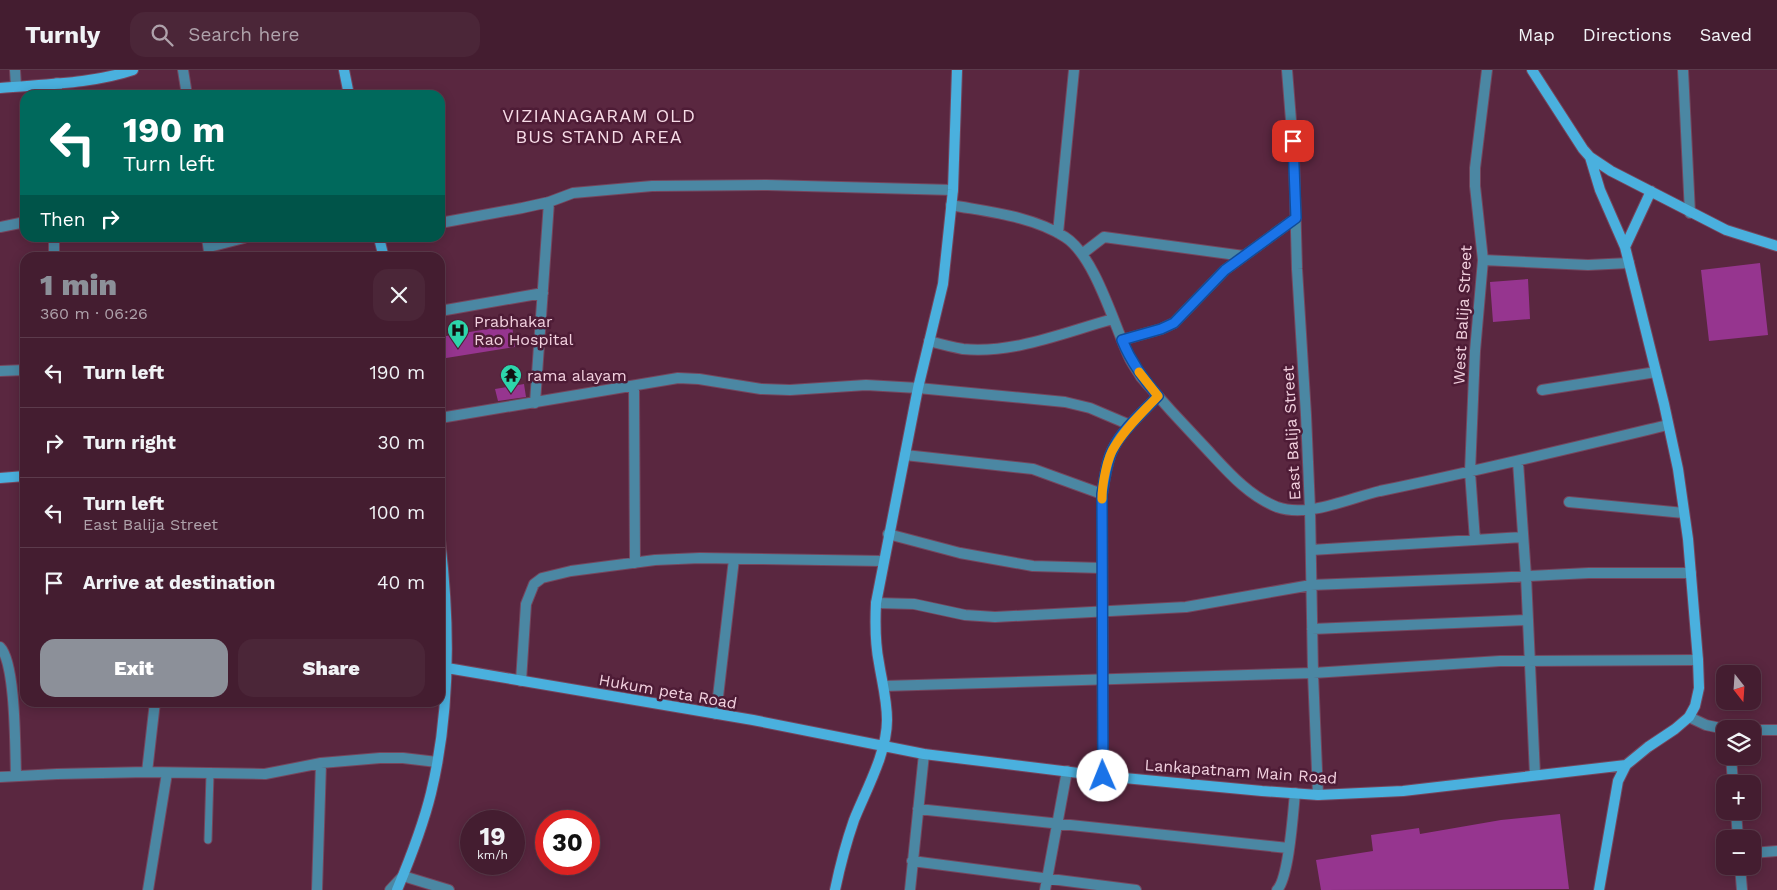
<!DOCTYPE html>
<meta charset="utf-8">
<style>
body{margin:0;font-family:"Work Sans",sans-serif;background:#4b2638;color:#f1f3f6;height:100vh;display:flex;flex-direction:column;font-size:19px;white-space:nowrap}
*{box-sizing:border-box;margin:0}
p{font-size:16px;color:#afa2ab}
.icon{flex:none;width:28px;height:28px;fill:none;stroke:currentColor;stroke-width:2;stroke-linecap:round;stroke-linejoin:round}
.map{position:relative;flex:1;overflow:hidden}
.details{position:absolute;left:20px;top:182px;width:425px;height:455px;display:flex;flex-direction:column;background:#441d30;border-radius:15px;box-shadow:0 2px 12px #0003,0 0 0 1px #5c3b4c}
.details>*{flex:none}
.top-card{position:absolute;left:20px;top:20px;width:425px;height:152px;border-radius:15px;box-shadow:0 2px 12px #0003,0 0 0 1px #5c3b4c;background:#00695c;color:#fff;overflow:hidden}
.needle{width:32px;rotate:163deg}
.fabs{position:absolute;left:1716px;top:595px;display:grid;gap:10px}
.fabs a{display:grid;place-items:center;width:45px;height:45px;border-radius:10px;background:#441d30;box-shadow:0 2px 12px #0003,0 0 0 1px #5c3b4c;font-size:25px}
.speed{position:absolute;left:460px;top:740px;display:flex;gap:10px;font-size:25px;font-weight:700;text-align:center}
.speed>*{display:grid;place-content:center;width:65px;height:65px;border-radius:50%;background:#441d30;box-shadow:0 2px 12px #0003,0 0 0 1px #5c3b4c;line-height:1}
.speed small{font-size:12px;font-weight:400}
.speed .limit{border:8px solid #d22;background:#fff;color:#111}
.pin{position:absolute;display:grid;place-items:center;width:42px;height:42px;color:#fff;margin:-21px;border-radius:10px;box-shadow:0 2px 8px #0006}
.me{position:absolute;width:55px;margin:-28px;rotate:359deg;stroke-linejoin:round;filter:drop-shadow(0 0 4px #0008)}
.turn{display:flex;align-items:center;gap:18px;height:105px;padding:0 20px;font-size:22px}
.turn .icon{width:65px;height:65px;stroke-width:2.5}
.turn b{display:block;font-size:35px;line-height:42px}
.then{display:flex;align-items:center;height:48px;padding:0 20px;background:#0003;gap:10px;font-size:19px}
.round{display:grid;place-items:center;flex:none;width:52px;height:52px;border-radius:15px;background:#4b2638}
.head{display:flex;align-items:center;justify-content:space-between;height:85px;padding:0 20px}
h1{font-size:30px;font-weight:800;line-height:38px;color:#8c9099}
.cta{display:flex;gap:10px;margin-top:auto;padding:10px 20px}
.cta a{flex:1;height:58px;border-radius:15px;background:#8c9099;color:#fff;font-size:20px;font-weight:800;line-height:58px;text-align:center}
.cta a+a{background:#4b2638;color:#f1f3f6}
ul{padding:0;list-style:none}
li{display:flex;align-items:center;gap:15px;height:70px;padding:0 20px;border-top:1px solid #5c3b4c}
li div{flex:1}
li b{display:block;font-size:19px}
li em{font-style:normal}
header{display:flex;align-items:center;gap:30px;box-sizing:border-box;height:70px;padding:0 25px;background:#441d30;border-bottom:1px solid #5c3b4c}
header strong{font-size:24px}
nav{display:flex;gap:28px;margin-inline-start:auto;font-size:18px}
.search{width:350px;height:45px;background:#4b2638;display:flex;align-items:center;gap:12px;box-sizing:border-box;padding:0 18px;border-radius:15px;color:#afa2ab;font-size:19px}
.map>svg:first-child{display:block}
</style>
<header>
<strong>Turnly</strong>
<div class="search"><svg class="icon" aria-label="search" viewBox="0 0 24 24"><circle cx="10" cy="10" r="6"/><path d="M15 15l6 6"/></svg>Search here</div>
<nav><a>Map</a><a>Directions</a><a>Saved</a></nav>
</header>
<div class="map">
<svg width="1777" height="820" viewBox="0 0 1777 820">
<rect width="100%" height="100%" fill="#5a2740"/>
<path fill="#96358f" d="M 1760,193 L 1768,265 L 1709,271 L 1701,200 Z
M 1528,209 L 1530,249 L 1493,252 L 1490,212 Z
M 512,255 L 515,277 L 440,289 L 440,267 Z
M 524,314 L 526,327 L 498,331 L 495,319 Z
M 1560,744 L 1569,819 L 1321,820 L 1316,790 L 1373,781 L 1371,765 L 1419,758 L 1420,764 L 1501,750 Z"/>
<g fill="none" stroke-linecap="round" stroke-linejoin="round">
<g stroke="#75465d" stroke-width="9">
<path id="lane" d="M 208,770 L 210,704"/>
</g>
<g stroke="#75465d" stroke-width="12">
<path id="street" d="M 15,0 L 16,16
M 183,0 L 187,25
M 1287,0 L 1294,88 L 1297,199 L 1306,345 L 1310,439 L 1313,603 L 1318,725
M 1683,0 L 1690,143
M 57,25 L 57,13
M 951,135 C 989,142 1032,146 1065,167 C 1095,186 1114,255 1129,287 C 1132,294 1137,300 1141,307 C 1161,330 1181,352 1202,374 C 1224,397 1246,425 1277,437 C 1308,448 1350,428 1380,421 C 1477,401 1572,378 1668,355
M 440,153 L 522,138 L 549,132 L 573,123 L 652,116 L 767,115 L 953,120
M 0,157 L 25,152
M 1058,163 L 1074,0
M 207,168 L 210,188
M 209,177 L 244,168
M 1082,184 L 1104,167 L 1244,186
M 54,188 L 54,168
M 1483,190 L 1588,195 L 1629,193
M 440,241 L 543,223
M 1122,270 L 1161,259 L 1174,253 L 1225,200 L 1296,148
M 929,271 C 940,274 952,277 963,279 C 1014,284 1065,262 1113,249
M 0,301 L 25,300
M 634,316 L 635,493
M 1542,320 L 1656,302
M 535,333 L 549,132
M 440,348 L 678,308 L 699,309 L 761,319 L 790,320 L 866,315 L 918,318 L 1065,332 L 1090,338 L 1130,355
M 905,385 L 1033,399 L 1102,424
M 1518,392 L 1526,506 L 1535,705
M 1569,432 L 1684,443
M 888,464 L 960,483 L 1033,496 L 1102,498
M 1475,470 L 1470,402 L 1475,281 L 1483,190 L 1475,116 L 1475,98 L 1487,0
M 1311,480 L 1523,467
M 876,533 L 914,534 L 965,545 L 995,547 L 1186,537 L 1311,515 L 1491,508 L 1589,503 L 1691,503
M 1312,559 L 1528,550
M 0,577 C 16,593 15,679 16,706
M 521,611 L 526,534 L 534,514 L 542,508 L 571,501 L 655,490 L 700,488 L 883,491
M 884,616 L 1313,603 L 1500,591 L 1698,590
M 716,644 L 734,489
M 1689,647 L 1706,655 L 1725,659
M 1752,660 L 1777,660
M 1731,686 L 1733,714
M 147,702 L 155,632
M 1103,706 L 1102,424 C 1105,409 1106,391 1114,377 C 1122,360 1145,340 1158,326
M 0,707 L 57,704 L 147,702 L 265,704 L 321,693 L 380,688 L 403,688 L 437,692
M 918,739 L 1288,778
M 1736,741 L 1738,769
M 1752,783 L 1777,781
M 912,791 L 1136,820
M 1740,796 L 1742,820
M 148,820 L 167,703
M 317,820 L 321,693
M 390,820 L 403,806 L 449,820
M 910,820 L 924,684
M 1045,820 L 1067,701
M 1277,820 C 1289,808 1293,743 1295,723"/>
</g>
<g stroke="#75465d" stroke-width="12">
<path id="secondary" d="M 344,0 L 349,25
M 1532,0 L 1583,79 L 1590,87 L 1611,101 L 1726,160 L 1777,176
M 0,18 C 44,14 91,14 133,0
M 1590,87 L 1600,120 L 1625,177 L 1664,334 L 1678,399 L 1688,469 L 1698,590 L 1699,618 L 1695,636 L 1689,647 L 1675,659 L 1648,677 L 1626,695 L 1618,711 L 1599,820
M 379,168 L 384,188
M 1625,177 L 1651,121
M 0,408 L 25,406
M 447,598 L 753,650 L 924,684 L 1103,706 L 1262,721 L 1318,725 L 1403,721 L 1626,695
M 397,820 C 410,789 423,756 431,723 C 451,640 450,554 440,470
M 835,820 C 840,796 846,773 854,750 C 866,720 887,683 887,650 C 887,630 882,612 879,593 C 875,573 875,553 876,533 L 918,318 L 943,214 L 953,120 L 957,0"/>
</g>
<use href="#lane" stroke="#4b87a3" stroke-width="7"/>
<use href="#street" stroke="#4b87a3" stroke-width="10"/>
<use href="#secondary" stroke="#4ab0de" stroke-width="10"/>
</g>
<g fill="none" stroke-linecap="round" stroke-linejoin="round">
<g stroke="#114b97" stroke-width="12">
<path id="route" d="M 1103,706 L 1102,424 C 1105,409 1106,391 1114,377 C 1122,360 1145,340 1158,326 C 1143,308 1131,292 1122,270 L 1161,259 L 1174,253 L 1225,200 L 1296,148 L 1293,71"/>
</g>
<use href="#route" stroke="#1a73e8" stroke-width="9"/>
<path stroke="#f59e0b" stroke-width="9" d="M 1102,429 C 1102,415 1107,387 1115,376 C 1126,357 1143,342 1158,326 L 1139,302"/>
</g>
<defs>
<g id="hospital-pin" transform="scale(1.125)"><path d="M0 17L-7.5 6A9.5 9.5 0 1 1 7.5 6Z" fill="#2dd5ab" stroke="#4e1c36"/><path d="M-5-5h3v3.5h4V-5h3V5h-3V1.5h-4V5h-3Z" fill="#111"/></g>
<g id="temple-pin" transform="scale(1.125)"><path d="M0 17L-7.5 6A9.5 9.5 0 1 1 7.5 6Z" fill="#2dd5ab" stroke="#4e1c36"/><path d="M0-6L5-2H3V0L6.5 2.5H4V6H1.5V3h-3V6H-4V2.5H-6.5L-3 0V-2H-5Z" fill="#111"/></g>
</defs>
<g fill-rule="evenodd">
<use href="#hospital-pin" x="458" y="260"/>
<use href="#temple-pin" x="511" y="305"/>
</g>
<g text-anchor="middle" stroke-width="5" stroke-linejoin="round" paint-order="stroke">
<g font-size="16" fill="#f2d1df" stroke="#4e1c36">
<text transform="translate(1462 245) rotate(-87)" y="6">West Balija Street</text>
<text transform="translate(1291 363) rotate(-93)" y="6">East Balija Street</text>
<text transform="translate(668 621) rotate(10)" y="6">Hukum peta Road</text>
<text transform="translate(1241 701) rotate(4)" y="6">Lankapatnam Main Road</text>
</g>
<g font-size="16" fill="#f2d1df" stroke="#4e1c36" text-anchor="start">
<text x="474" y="257">Prabhakar<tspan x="474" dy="18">Rao Hospital</tspan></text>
<text x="527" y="311">rama alayam</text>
</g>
<g font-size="18" letter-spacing="1" fill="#f7dce7" stroke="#4e1c36">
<text x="599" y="52">VIZIANAGARAM OLD<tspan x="599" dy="21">BUS STAND AREA</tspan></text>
</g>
</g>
</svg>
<div class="fabs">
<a><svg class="needle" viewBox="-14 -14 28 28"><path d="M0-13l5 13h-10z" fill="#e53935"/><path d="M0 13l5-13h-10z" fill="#afa2ab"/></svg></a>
<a><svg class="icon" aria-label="layers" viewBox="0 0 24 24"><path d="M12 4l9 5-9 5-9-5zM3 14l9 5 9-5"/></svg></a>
<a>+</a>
<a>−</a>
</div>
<div class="speed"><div>19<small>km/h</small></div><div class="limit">30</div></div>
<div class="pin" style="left:1293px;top:71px;background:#d93025"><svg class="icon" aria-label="arrive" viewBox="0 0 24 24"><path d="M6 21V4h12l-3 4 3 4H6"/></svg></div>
<svg class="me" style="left:1103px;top:706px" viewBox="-20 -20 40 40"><circle r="19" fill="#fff"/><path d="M0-13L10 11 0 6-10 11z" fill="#1a73e8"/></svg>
<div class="top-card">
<div class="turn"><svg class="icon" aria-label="left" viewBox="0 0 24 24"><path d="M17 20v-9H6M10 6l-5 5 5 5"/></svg><div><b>190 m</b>Turn left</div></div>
<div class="then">Then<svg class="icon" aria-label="right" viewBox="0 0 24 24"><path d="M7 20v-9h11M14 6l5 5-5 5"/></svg></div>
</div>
<section class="details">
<div class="head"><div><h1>1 min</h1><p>360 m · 06:26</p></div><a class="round"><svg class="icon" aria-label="close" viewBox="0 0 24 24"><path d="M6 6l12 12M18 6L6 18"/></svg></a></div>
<ul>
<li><svg class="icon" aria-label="left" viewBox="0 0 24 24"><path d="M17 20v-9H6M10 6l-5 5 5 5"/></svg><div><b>Turn left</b></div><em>190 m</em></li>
<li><svg class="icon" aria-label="right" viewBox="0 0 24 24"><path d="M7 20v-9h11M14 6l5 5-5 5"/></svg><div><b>Turn right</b></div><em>30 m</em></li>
<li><svg class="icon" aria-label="left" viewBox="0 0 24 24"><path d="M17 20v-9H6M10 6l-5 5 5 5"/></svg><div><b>Turn left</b><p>East Balija Street</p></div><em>100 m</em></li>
<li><svg class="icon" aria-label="arrive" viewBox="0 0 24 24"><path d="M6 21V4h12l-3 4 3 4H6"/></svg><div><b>Arrive at destination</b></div><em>40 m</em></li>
</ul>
<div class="cta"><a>Exit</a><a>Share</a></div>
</section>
</div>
